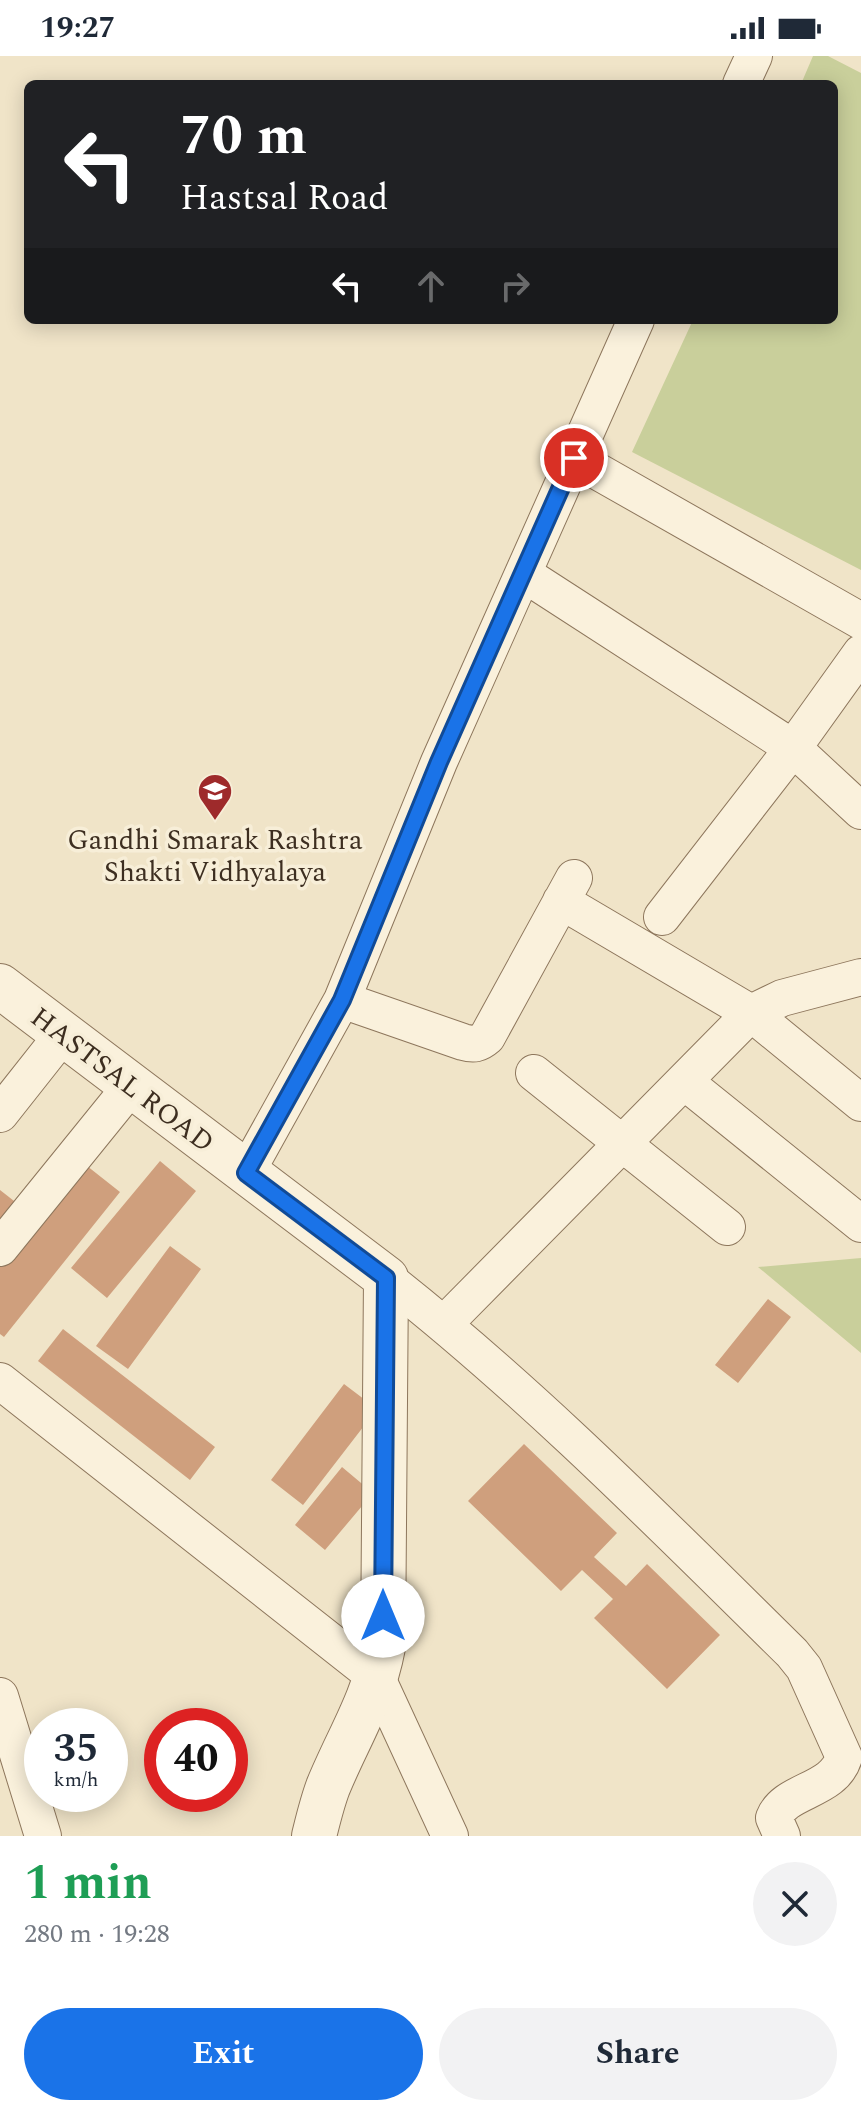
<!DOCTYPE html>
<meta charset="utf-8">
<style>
body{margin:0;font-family:Spectral,serif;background:#f2f2f3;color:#1f2937;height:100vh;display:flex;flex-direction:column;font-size:30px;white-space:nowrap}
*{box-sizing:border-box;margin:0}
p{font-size:26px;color:#747a83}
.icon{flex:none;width:44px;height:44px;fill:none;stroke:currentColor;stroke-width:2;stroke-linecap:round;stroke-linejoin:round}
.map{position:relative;height:1780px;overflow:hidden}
.drawer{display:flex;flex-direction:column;background:#fff;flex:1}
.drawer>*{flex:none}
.banner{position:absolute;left:24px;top:24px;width:814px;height:244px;border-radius:12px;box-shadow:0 4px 20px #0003;background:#202124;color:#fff;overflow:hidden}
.speed{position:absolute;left:24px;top:1652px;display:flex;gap:16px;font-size:40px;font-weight:700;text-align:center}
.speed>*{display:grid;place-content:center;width:104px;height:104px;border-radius:50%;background:#fff;box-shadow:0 4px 20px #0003;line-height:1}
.speed small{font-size:20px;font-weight:400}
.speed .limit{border:12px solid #d22;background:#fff;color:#111}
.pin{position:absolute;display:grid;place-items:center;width:68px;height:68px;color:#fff;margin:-34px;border:4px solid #fff;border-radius:50%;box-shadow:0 2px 8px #0007}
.me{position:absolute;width:88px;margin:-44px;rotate:0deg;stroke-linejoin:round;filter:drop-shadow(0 0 6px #0008)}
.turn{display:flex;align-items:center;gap:28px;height:168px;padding:0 24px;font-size:36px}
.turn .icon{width:104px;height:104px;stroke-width:2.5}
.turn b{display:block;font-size:56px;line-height:68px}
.lanes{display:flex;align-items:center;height:76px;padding:0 24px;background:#0003;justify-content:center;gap:40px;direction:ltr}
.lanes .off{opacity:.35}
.round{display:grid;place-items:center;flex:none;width:84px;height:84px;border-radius:42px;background:#f2f2f3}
.summary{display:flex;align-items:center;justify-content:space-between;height:136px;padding:0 24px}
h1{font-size:48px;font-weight:700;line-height:60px;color:#1e9e55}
.primary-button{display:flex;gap:16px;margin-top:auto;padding:16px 24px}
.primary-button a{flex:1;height:92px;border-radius:48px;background:#1a73e8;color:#fff;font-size:32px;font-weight:700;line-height:92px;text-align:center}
.primary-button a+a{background:#f2f2f3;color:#1f2937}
.status{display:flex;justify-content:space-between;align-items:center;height:56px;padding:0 40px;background:#fff;direction:ltr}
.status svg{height:22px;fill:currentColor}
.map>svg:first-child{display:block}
</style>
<div class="status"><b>19:27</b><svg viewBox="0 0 49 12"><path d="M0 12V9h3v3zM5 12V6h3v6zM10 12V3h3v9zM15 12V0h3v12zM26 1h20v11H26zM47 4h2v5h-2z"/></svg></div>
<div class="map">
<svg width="861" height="1780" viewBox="0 0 861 1780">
<rect width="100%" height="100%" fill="#f0e4c8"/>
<path fill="#c9cf9b" d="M 813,0 L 828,0 L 861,17 L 861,514 L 632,396 L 693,264 L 834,264 L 834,28 L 801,28 Z
M 861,1202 L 861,1297 L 758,1211 Z"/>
<path fill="#cf9f7d" d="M 160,1105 L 196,1135 L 107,1242 L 71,1212 Z
M 82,1106 L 120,1136 L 4,1281 L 0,1278 L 0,1210 Z
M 0,1134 L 23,1152 L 0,1182 Z
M 170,1190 L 201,1213 L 128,1313 L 96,1290 Z
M 768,1243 L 791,1261 L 738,1327 L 715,1309 Z
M 63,1273 L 215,1391 L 190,1424 L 38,1305 Z
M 344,1328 L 377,1353 L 303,1449 L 271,1424 Z
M 524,1388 L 617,1477 L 594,1501 L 626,1530 L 647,1508 L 720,1579 L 667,1633 L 594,1562 L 613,1543 L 582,1514 L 561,1535 L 468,1445 Z
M 342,1411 L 373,1437 L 325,1494 L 295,1469 Z"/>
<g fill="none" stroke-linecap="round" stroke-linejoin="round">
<g stroke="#8d765c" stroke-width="38">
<path id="minor" d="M 741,28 L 754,0
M 574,402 L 861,565
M 524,518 L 793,692 L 861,755
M 561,845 L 751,957 L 861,1047
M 662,861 L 793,692 L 861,597
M 342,944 L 463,986 C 474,989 479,988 487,981 L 574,822
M 534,1017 L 727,1171
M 685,1026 L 861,1168
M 0,1058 L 64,977
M 246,1117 L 342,944 L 439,706 L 636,264
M 0,1192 L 132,1029
M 386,1222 C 531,1336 661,1468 792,1597 L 804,1612 L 844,1701 C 834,1736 785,1733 774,1762 L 782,1780
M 444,1268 L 751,957 L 782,942 L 861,921
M 0,1325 L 377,1622 L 450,1780
M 0,1640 L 43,1780"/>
</g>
<g stroke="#8d765c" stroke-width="46">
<path id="tertiary" d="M 0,930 L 386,1222 L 383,1591 C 373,1645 348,1682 328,1731 C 322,1747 318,1764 314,1780"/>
</g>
<use href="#minor" stroke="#faf1dc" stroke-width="36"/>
<use href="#tertiary" stroke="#faf1dc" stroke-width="44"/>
</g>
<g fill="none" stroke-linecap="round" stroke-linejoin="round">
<g stroke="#114b97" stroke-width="20">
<path id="route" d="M 383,1560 L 386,1222 L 246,1117 L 342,944 L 439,706 L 574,402"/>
</g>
<use href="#route" stroke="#1a73e8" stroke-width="14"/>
</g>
<defs>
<g id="school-pin" transform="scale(1.8)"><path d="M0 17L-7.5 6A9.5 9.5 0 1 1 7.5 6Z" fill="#9e2a2b" stroke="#f7eed8"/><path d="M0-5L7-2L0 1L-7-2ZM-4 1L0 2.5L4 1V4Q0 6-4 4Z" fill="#fff"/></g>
</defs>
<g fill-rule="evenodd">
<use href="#school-pin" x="215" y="735"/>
</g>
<g text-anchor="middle" stroke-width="7" stroke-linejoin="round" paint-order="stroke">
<g font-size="28" fill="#3d2e20" stroke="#f7eed8">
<text x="215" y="793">Gandhi Smarak Rashtra<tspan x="215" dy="32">Shakti Vidhyalaya</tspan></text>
</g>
<g font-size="28" fill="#3d2e20" stroke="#f7eed8">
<text transform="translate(123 1023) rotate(37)" y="10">HASTSAL ROAD</text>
</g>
</g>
</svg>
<div class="speed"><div>35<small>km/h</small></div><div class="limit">40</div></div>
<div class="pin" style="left:574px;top:402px;background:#d93025"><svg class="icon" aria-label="arrive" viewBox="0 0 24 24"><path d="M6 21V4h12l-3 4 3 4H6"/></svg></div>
<svg class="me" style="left:383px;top:1560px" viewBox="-20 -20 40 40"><circle r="19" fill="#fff"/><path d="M0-13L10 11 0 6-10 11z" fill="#1a73e8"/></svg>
<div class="banner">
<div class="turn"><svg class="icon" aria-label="left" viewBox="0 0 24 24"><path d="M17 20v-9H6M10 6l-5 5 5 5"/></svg><div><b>70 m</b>Hastsal Road</div></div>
<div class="lanes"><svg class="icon" aria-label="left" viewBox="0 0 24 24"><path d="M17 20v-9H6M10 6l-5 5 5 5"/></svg><svg class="icon off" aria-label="ahead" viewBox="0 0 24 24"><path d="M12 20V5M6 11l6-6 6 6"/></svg><svg class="icon off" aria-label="right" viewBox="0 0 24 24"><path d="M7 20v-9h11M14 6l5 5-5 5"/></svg></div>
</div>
</div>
<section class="drawer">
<div class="summary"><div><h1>1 min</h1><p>280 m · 19:28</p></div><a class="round"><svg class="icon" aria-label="close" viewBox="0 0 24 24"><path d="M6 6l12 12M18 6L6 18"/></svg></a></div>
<div class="primary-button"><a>Exit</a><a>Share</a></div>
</section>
